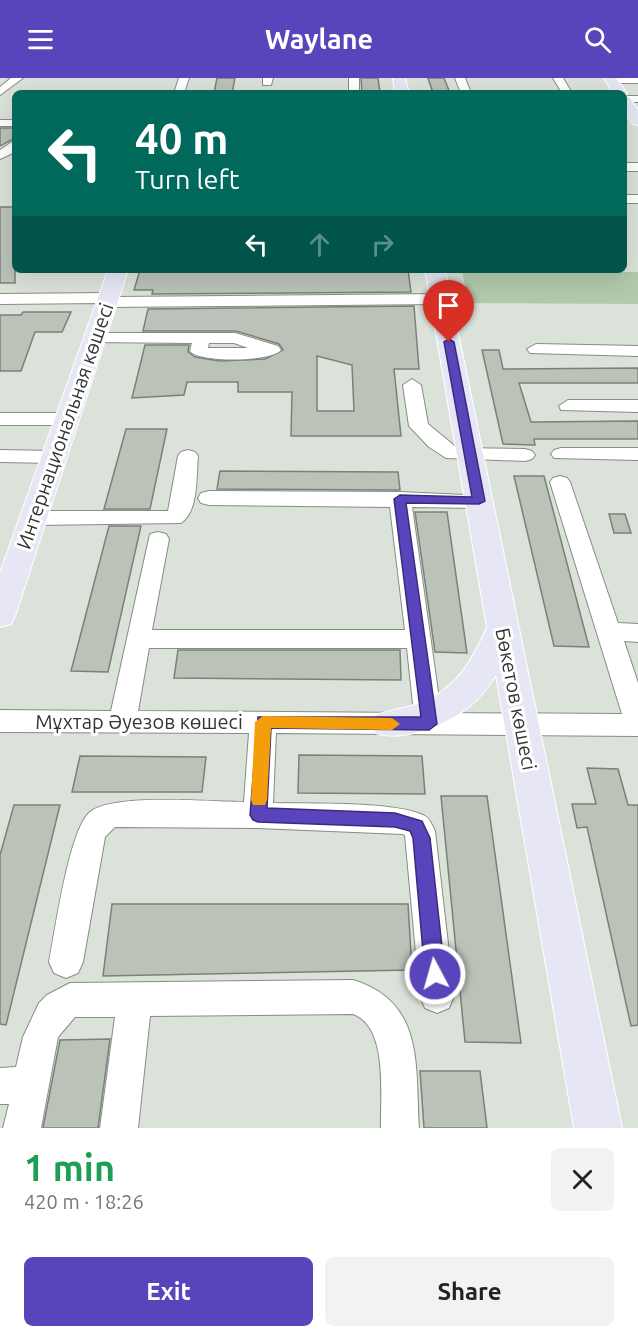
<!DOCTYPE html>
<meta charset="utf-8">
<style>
body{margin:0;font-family:Ubuntu,sans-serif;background:#f2f2f2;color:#222;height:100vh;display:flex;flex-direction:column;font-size:22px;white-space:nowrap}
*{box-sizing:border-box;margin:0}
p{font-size:20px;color:#767676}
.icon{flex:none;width:33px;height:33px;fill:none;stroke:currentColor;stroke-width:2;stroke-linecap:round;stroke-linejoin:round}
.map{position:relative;height:1050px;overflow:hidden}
.sheet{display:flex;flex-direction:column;background:#fff;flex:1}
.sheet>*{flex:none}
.top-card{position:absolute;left:12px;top:12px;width:615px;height:183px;border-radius:9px;box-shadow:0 6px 24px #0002;background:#00695c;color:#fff;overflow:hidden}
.pin{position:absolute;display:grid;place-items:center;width:51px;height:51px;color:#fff;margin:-62px -26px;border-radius:50% 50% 50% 0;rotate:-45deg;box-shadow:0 0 6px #0007}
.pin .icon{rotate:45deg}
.me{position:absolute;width:66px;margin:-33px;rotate:354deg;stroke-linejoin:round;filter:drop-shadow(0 0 4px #0008)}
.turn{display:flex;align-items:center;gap:21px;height:126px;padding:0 24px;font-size:27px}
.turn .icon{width:78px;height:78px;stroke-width:2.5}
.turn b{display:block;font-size:42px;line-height:51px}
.lanes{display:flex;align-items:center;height:57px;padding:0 24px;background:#0003;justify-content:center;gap:30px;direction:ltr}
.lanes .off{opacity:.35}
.round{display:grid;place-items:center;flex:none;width:63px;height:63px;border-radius:9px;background:#f2f2f2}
.head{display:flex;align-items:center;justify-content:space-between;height:102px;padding:0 24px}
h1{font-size:36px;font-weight:700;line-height:45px;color:#1e9e55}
.cta{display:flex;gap:12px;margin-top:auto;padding:12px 24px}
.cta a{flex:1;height:69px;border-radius:9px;background:#5a44bc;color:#fff;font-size:24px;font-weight:700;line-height:69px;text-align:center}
.cta a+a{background:#f2f2f2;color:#222}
header{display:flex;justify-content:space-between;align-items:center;height:78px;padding:0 24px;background:#5a44bc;color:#fff;font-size:27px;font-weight:700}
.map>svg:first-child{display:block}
</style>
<header><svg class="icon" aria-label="menu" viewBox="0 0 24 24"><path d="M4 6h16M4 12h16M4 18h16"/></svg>Waylane<svg class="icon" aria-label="search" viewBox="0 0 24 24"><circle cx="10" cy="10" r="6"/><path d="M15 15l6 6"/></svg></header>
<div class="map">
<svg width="638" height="1050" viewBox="0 0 638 1050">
<rect width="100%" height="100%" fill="#dbe2d9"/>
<path fill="#b2c9ac" d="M 462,193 L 638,194 L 638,226 L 469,225 Z"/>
<path fill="#bbc2b8" stroke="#7a8178" stroke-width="1.5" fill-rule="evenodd" d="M 217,0 L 235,0 L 232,15 L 214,15 Z
M 361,0 L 378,0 L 380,15 L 362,15 Z
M 428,0 L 444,0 L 450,15 L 433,15 Z
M 0,50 L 15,50 L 15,60 L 0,68 Z
M 0,129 L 15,129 L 15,205 L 0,205 Z
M 140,192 L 408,192 L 411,214 L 152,216 L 153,212 L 134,212 Z
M 414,228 L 419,291 L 394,291 L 401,358 L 291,358 L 292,314 L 238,314 L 238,304 L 187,304 L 184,317 L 132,320 L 145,267 L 189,267 L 188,274 L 195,279 L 220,283 L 265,281 L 283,272 L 279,266 L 236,253 L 143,253 L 148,231 ZM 317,278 L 352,287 L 354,333 L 317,333 Z
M 23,234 L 71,234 L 62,254 L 35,254 L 21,293 L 0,293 L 0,237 L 21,237 Z
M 482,272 L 499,272 L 503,291 L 638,290 L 638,305 L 519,305 L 531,344 L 638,343 L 638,361 L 534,361 L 535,367 L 503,366 Z
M 126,351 L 167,351 L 150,431 L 104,431 Z
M 220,393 L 398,394 L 400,412 L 217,411 Z
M 514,398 L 544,398 L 589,569 L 554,568 Z
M 415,434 L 447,434 L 467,575 L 435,574 Z
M 609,436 L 625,436 L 631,455 L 614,455 Z
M 109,448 L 141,448 L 108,594 L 71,593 Z
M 178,572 L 400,572 L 401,602 L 174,600 Z
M 299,677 L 422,678 L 425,716 L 298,715 Z
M 80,678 L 206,679 L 202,714 L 72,714 Z
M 587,690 L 618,691 L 628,727 L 638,727 L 638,947 L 631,948 L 587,749 L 577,750 L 572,726 L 596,726 Z
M 441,718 L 487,718 L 521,965 L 465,964 Z
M 14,727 L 60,727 L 6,947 L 0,946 L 0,777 Z
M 112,826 L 408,826 L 412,892 L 103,898 Z
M 110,961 L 98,1050 L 43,1050 L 60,962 Z
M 420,993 L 480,993 L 487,1050 L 424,1050 Z"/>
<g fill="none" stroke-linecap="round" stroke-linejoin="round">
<g stroke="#868d84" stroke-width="2">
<path id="minor" d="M 11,0 L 23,0 L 0,17 L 0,9 Z
M 179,0 L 189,0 L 184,15 L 174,15 Z
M 263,0 L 273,0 L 271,7 L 263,7 Z
M 349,0 L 359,0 L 359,15 L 349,15 Z
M 455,0 L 465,0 L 471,15 L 461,15 Z
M 553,0 L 563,0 L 572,15 L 562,15 Z
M 607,0 L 638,0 L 638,5 L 611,5 L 607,4 Z
M 624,18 L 638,18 L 638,24 L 624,24 Z
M 0,42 L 15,42 L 15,48 L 0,48 Z
M 15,62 L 15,74 L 0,81 L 0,72 Z
M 624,85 L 638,85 L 638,93 L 624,93 Z
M 624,117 L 638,117 L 638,125 L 624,125 Z
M 108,215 L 115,219 L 441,216 L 449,221 L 441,226 L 107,229 L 100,225 L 0,226 L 0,216 Z
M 95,255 L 235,255 L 278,268 L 281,272 C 272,284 199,285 190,273 L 192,265 L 89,264 L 86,260 ZM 209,265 L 234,265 L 248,270 L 208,270 Z
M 536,266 L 638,268 L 638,278 L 530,275 L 527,271 Z
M 412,301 L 421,307 L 428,346 L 457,370 L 525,371 L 532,373 L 535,377 L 532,381 L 525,383 L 446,380 L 429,369 L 409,348 L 403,307 Z
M 568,322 L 638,322 L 638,334 L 561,332 L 559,328 Z
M 0,335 L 67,335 L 77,341 L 67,347 L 0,347 Z
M 561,370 L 638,370 L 638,382 L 554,380 L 551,376 L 554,372 Z
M 0,372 L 54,373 L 61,375 L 64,379 L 61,383 L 54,385 L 0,384 Z
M 188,372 L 195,374 L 198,378 C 196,398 199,433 181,445 L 35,447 L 27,445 L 24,440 L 27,435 L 35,433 L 168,433 L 178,378 L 181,374 Z
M 560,398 L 567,400 L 570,404 L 618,545 L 638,546 L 638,564 L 624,563 L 638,605 L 638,658 L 276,655 L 273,725 C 308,726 398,723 425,738 C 430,741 432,747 435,753 L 454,918 L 449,930 L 437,935 L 425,930 L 420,918 L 405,757 L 402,756 L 258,750 L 115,749 L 105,759 L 83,884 L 78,895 L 66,900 L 54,895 L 49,884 C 55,854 69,751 90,734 C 113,715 211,724 244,724 L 249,655 L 0,654 L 0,632 L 111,633 L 150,456 L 158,454 L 166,456 L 169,461 L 152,552 L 405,552 L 390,429 L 209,427 L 201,425 L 198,420 L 201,415 L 209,413 L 400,414 L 487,418 L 490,423 L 487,428 L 479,430 L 412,429 L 441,635 L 622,636 L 550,404 L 553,400 ZM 149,570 L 407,570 L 414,635 L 138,633 Z
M 353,902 C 425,924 415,988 419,1050 L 381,1050 C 380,1018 389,949 353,936 L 150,938 L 138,1050 L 100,1050 L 115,939 L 75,939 L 58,959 L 41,1050 L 3,1050 L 9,1026 L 0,1026 L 0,990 L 16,989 L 23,959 L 39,925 L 47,917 L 70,905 Z"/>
</g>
<g stroke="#fff" stroke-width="2">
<path id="major" d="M 393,0 L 405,0 L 409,15 L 395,15 Z
M 604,0 L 616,0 L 627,15 L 624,18 L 629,19 L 638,32 L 638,47 L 633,46 L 624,33 L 624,15 L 613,15 Z
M 108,192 L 128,192 L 15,538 L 11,546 L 0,549 L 0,495 Z
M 425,192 L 445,192 L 622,1050 L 574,1050 L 496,597 C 489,607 482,618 472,626 C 451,645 404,665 376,655 L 371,646 L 376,637 C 391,632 407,630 421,625 C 456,611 473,582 487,549 Z"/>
</g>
<use href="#minor" fill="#fff" fill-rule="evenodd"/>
<use href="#major" fill="#e6e6f5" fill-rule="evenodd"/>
</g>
<path fill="#5a44bc" stroke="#3a2c7a" stroke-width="1.5" d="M 449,261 L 454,264 L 485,423 L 479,426 L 406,425 L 437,646 L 429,652 L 271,650 L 267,730 L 395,735 L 422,743 L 430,760 L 445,896 L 442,903 L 435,906 L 428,903 L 425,896 L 413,760 L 410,753 L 395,749 L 258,744 L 253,742 L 250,737 L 258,639 L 421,639 L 394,421 L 400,417 L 472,419 L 444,264 Z"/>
<path fill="#f59e0b" d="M 263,638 L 392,640 L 400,646 L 392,652 L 271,650 L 267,722 L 265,727 L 253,727 L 251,722 L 255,644 Z"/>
<g text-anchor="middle" stroke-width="6" stroke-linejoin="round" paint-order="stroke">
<g font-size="20" fill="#333633" stroke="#fff">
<text transform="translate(65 348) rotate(-71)" y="7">Интернациональная көшесі</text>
<text transform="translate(516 621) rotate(79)" y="7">Бөкетов көшесі</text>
<text x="139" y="651">Мұхтар Әуезов көшесі</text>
</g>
</g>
</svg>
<div class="pin" style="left:449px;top:264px;background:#d93025"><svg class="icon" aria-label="arrive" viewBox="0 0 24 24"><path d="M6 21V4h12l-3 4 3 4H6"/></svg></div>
<svg class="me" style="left:435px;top:896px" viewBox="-20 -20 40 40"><circle r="17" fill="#5a44bc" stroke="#fff" stroke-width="3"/><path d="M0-11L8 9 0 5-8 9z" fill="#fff"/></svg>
<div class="top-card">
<div class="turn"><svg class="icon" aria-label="left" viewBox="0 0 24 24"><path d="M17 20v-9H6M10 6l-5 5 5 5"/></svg><div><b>40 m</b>Turn left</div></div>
<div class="lanes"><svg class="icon" aria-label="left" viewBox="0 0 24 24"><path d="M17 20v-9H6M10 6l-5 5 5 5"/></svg><svg class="icon off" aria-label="ahead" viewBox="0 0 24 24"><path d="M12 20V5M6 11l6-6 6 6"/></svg><svg class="icon off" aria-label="right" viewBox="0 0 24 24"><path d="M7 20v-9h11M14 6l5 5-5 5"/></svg></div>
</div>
</div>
<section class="sheet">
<div class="head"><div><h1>1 min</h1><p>420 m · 18:26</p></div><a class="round"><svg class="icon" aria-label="close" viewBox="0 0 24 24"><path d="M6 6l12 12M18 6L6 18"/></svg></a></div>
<div class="cta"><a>Exit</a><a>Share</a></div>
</section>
